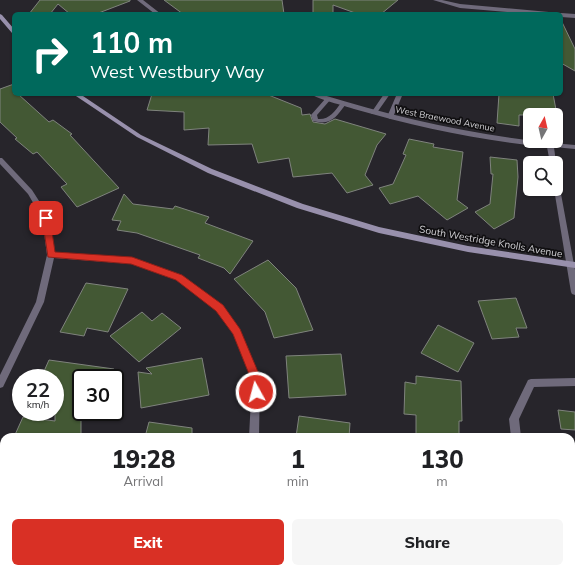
<!DOCTYPE html>
<style>
body{margin:0;font-family:Mulish,sans-serif;background:#f6f6f6;color:#202124;height:100vh;display:flex;flex-direction:column;font-size:15px;white-space:nowrap}
*{box-sizing:border-box;margin:0}
p{font-size:13px;color:#757577}
.icon{flex:none;width:22px;height:22px;fill:none;stroke:currentColor;stroke-width:2;stroke-linecap:round;stroke-linejoin:round}
.map{position:relative;flex:1;overflow:hidden}
.sheet{position:absolute;left:0px;top:433px;width:575px;height:140px;display:flex;flex-direction:column;background:#fff;border-radius:12px 12px 0 0;box-shadow:0 1px 3px #0004}
.sheet>*{flex:none}
.banner{position:absolute;left:12px;top:12px;width:551px;height:84px;border-radius:6px;box-shadow:0 1px 3px #0004;background:#00695c;color:#fff;overflow:hidden}
.needle{width:26px;rotate:8deg}
.fabs{position:absolute;left:523px;top:108px;display:grid;gap:8px}
.fabs a{display:grid;place-items:center;width:40px;height:40px;border-radius:6px;background:#fff;box-shadow:0 1px 3px #0004;font-size:20px}
.speed{position:absolute;left:12px;top:369px;display:flex;gap:8px;font-size:20px;font-weight:700;text-align:center}
.speed>*{display:grid;place-content:center;width:52px;height:52px;border-radius:50%;background:#fff;box-shadow:0 1px 3px #0004;line-height:1}
.speed small{font-size:10px;font-weight:400}
.speed .limit{border:2px solid #111;border-radius:6px;background:#fff;color:#111}
.pin{position:absolute;display:grid;place-items:center;width:34px;height:34px;color:#fff;margin:-17px;border-radius:8px;box-shadow:0 2px 6px #0006}
.me{position:absolute;width:44px;margin:-22px;rotate:353deg;stroke-linejoin:round;filter:drop-shadow(0 0 3px #0008)}
.turn{display:flex;align-items:center;gap:14px;height:84px;padding:0 12px;font-size:18px}
.turn .icon{width:52px;height:52px;stroke-width:2.5}
.turn b{display:block;font-size:28px;line-height:34px}
.eta{display:flex;justify-content:space-evenly;align-items:center;height:68px;text-align:center}
.eta b{font-size:24px;font-weight:800;line-height:28px}
.cta{display:flex;gap:8px;margin-top:auto;padding:8px 12px}
.cta a{flex:1;height:46px;border-radius:6px;background:#d93025;color:#fff;font-size:16px;font-weight:800;line-height:46px;text-align:center}
.cta a+a{background:#f6f6f6;color:#202124}
.map>svg:first-child{display:block}
</style>
<div class="map">
<svg width="575" height="573" viewBox="0 0 575 573">
<rect width="100%" height="100%" fill="#27252b"/>
<path fill="#435834" stroke="#7f837d" d="M 40,0 L 130,0 L 130,1 L 96,14 L 70,14 L 58,4 L 50,14 L 29,14 Z
M 164,0 L 282,0 L 284,14 L 183,14 Z
M 313,0 L 398,0 L 381,14 L 358,14 L 333,5 L 333,14 L 313,14 Z
M 561,20 L 575,49 L 575,71 L 561,63 Z
M 14,84 L 14,94 L 18,94 L 49,122 L 53,120 L 72,134 L 70,135 L 119,188 L 77,207 L 61,187 L 67,184 L 37,152 L 33,154 L 15,139 L 17,138 L 0,122 L 0,89 Z
M 152,94 L 266,94 L 301,108 L 302,115 L 310,114 L 313,122 L 325,124 L 335,119 L 386,134 L 377,145 L 365,175 L 373,185 L 347,193 L 332,173 L 293,177 L 289,158 L 258,163 L 252,144 L 208,145 L 209,128 L 184,130 L 184,112 L 147,110 Z
M 499,94 L 546,95 L 553,94 L 557,115 L 519,115 L 519,126 L 497,123 Z
M 409,139 L 434,144 L 433,147 L 463,152 L 457,200 L 468,208 L 447,220 L 418,196 L 390,204 L 379,188 L 393,184 L 406,155 L 403,154 Z
M 490,157 L 517,160 L 518,177 L 514,218 L 494,229 L 475,212 L 490,204 L 493,174 L 491,174 Z
M 124,194 L 133,204 L 173,209 L 175,206 L 209,217 L 205,223 L 253,241 L 230,274 L 224,268 L 198,258 L 200,255 L 137,233 L 117,230 L 121,221 L 112,220 Z
M 268,260 L 296,288 L 313,330 L 274,338 L 265,312 L 234,279 Z
M 86,283 L 128,289 L 108,332 L 87,328 L 84,336 L 60,332 Z
M 516,298 L 527,328 L 516,328 L 519,337 L 492,339 L 478,301 Z
M 142,312 L 152,321 L 162,313 L 181,328 L 139,362 L 110,336 Z
M 438,325 L 474,343 L 458,372 L 421,353 Z
M 341,354 L 346,395 L 289,398 L 286,356 Z
M 202,358 L 209,395 L 141,408 L 138,372 L 152,374 L 146,368 Z
M 49,360 L 114,369 L 113,378 L 81,378 L 81,437 L 14,437 L 23,417 L 55,421 L 55,378 L 41,378 Z
M 416,376 L 461,381 L 462,421 L 459,421 L 459,437 L 416,437 L 416,415 L 404,414 L 405,382 L 416,384 Z
M 558,410 L 575,412 L 575,430 L 561,429 Z
M 299,416 L 350,423 L 349,437 L 296,437 Z
M 149,422 L 192,428 L 192,437 L 145,437 Z"/>
<g fill="none" stroke-linecap="round" stroke-linejoin="round">
<path fill="#6f6a7b" fill-rule="evenodd" d="M 384,94 L 390,94 L 376,114 L 372,114 L 371,113 Z
M 395,94 L 401,94 L 402,96 L 393,117 L 390,119 L 387,117 L 396,96 Z
M 328,97 L 331,99 L 317,115 L 318,119 C 329,120 335,111 341,103 L 345,103 L 346,104 C 336,117 331,126 313,121 L 311,115 L 326,98 Z"/>
<path fill="#6f6a7b" fill-rule="evenodd" d="M 137,0 L 143,0 L 161,14 L 155,14 Z
M 433,0 L 442,0 L 460,4 L 549,12 L 552,14 L 531,14 L 460,8 Z
M 561,13 L 575,14 L 575,18 L 561,17 L 561,14 L 559,14 Z
M 311,94 L 320,94 C 404,120 488,138 575,145 L 575,149 L 554,147 L 556,163 L 550,163 L 547,147 C 482,141 417,127 354,109 C 343,105 319,100 311,94 Z
M 0,158 L 2,158 L 32,190 L 50,218 L 54,252 L 135,259 L 182,276 L 223,306 L 240,330 L 260,379 L 259,437 L 249,437 L 252,379 L 233,334 L 217,310 L 176,280 L 132,264 L 54,258 L 44,302 L 3,387 L 0,388 L 0,375 L 36,302 L 47,255 L 42,218 L 28,194 L 0,164 Z
M 556,181 L 559,183 L 575,270 L 575,295 L 572,294 L 571,292 L 554,189 L 556,189 Z
M 575,378 L 575,386 L 534,387 L 519,419 L 521,437 L 511,437 L 509,419 L 528,380 L 531,379 Z
M 224,569 L 234,569 L 234,573 L 224,573 Z
M 525,569 L 535,569 L 536,573 L 526,573 Z"/>
<path fill="#9890ac" fill-rule="evenodd" d="M 0,14 L 2,15 L 14,29 L 14,34 L 12,33 L 0,19 Z
M 73,94 L 80,94 L 141,135 L 212,169 L 303,204 L 379,227 L 468,246 L 575,262 L 575,268 L 468,252 L 379,233 L 297,208 L 208,173 L 137,137 Z"/>
</g>
<path fill="#d93025" stroke="#8d1f18" d="M 46,215 L 50,218 L 55,252 L 132,257 L 182,275 L 223,305 L 240,329 L 261,379 L 260,396 L 256,397 L 252,396 L 251,392 L 251,379 L 233,334 L 216,311 L 176,280 L 131,264 L 48,257 L 42,218 Z"/>
<g text-anchor="middle" stroke-width="3.5" stroke-linejoin="round" paint-order="stroke">
<g font-size="9" fill="#d2d1d5" stroke="#100f11">
<text transform="translate(445 119) rotate(11)" y="3">West Braewood Avenue</text>
</g>
<g font-size="10" fill="#d2d1d5" stroke="#100f11">
<text transform="translate(491 241) rotate(10)" y="4">South Westridge Knolls Avenue</text>
</g>
</g>
</svg>
<div class="fabs">
<a><svg class="needle" viewBox="-14 -14 28 28"><path d="M0-13l5 13h-10z" fill="#e53935"/><path d="M0 13l5-13h-10z" fill="#757577"/></svg></a>
<a><svg class="icon" aria-label="search" viewBox="0 0 24 24"><circle cx="10" cy="10" r="6"/><path d="M15 15l6 6"/></svg></a>
</div>
<div class="speed"><div>22<small>km/h</small></div><div class="limit">30</div></div>
<div class="pin" style="left:46px;top:218px;background:#d93025"><svg class="icon" aria-label="arrive" viewBox="0 0 24 24"><path d="M6 21V4h12l-3 4 3 4H6"/></svg></div>
<svg class="me" style="left:256px;top:392px" viewBox="-20 -20 40 40"><circle r="17" fill="#d93025" stroke="#fff" stroke-width="3"/><path d="M0-11L8 9 0 5-8 9z" fill="#fff"/></svg>
<div class="banner">
<div class="turn"><svg class="icon" aria-label="right" viewBox="0 0 24 24"><path d="M7 20v-9h11M14 6l5 5-5 5"/></svg><div><b>110 m</b>West Westbury Way</div></div>
</div>
<section class="sheet">
<div class="eta">
<div><b>19:28</b><p>Arrival</p></div>
<div><b>1</b><p>min</p></div>
<div><b>130</b><p>m</p></div>
</div>
<div class="cta"><a>Exit</a><a>Share</a></div>
</section>
</div>
